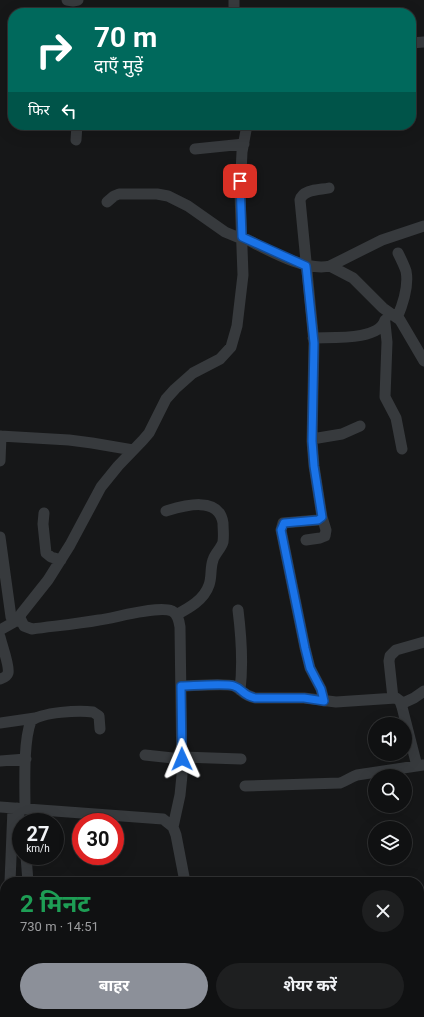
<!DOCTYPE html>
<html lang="hi">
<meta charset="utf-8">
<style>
body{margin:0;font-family:Roboto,"Noto Sans Devanagari",sans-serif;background:#1e1f20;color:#f1f3f6;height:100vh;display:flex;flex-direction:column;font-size:15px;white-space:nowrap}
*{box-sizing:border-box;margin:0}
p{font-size:13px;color:#9c9d9f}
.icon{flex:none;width:22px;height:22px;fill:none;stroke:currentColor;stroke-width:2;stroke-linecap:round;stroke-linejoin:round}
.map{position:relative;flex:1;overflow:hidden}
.details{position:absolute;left:0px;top:877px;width:424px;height:140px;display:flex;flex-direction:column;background:#101112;border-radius:16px 16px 0 0;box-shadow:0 4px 16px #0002,0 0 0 1px #303132}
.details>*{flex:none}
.hud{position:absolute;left:8px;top:8px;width:408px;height:122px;border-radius:16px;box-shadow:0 4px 16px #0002,0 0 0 1px #303132;background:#00695c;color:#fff;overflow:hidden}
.buttons{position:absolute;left:368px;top:717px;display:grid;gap:8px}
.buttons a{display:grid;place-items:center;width:44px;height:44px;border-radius:50%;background:#101112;box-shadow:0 4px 16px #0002,0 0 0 1px #303132;font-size:20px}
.speed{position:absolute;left:12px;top:813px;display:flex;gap:8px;font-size:20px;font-weight:700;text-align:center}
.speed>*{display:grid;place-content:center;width:52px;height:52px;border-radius:50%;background:#101112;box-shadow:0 4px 16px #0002,0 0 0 1px #303132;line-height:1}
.speed small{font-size:10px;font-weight:400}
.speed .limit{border:6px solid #d22;background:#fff;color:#111}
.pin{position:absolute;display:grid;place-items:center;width:34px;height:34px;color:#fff;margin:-17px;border-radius:8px;box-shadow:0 2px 6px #0006}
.me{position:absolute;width:44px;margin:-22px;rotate:359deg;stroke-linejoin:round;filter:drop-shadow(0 0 3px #0008)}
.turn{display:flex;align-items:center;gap:14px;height:84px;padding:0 20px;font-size:18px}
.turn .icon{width:52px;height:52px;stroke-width:2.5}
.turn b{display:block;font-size:28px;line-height:34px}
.then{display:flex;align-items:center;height:38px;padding:0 20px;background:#0003;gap:8px;font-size:15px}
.round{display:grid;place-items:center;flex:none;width:42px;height:42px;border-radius:21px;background:#1e1f20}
.overview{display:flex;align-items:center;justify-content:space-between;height:68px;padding:0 20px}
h1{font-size:24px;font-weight:700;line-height:30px;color:#1e9e55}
.primary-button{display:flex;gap:8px;margin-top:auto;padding:8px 20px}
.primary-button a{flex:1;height:46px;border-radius:24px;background:#8c9099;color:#fff;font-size:16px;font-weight:700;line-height:46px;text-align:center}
.primary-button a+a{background:#1e1f20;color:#f1f3f6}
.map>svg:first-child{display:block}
</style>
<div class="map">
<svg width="424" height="1017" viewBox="0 0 424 1017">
<rect width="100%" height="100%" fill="#161718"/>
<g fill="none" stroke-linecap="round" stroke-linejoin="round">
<path stroke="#373a3d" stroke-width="11" d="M 67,0 L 73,1 L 78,0
M 234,13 L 234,0
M 411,43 L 424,42
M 76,140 L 77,125
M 195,149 L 244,144
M 107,202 L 114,196 L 119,194 L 157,194 L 168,196 L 188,206 L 225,232 L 242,239
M 242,237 C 265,248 304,272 330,266 L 382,240 L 424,226
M 330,266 L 353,278 L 383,308 L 400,320 L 424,361
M 397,318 C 403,304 409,286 406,271 C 404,265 401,259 398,253
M 385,323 L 387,342 L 385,397 L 396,418 L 402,449
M 313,338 C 331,337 379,341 385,320
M 0,436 L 69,440 L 92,443 L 133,450
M 312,439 L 342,434 L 360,426
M 0,461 L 1,436
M 166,511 C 183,506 219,495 223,523 C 223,529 224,535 223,542 C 221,549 215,553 213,560 C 210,568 212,577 209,585 C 204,600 189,608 176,615
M 44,513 L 43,524 L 46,553 L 51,557 L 61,560
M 0,537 L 11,617 L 13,620 L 21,622
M 306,540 L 320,538 L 325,536 L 326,530 L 322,517
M 238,610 C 241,634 243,666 240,690
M 0,630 L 16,621
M 0,637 C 2,646 10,666 8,673 C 7,677 3,678 0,679
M 181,686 C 191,686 227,683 234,686 C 243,690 242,695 255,698 L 304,698 L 336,702 L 396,698 L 400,701 L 402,707 L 417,766
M 393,698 L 389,661 L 390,656 L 396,650 L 424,642
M 324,701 L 321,689 L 310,668 L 305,648 L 281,530 L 283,523 L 318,520 L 322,517 L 314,466 L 312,441 L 314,343 L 300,200 C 303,189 320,190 329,188
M 401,704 L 414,698 L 424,691
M 0,723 L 35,718
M 145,755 L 182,759
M 182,757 L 241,759
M 0,761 L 26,759
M 245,786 L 340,783 C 346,781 351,777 357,775 L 423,765
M 0,807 L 163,819 L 173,827 L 176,835 L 185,882
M 17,808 L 21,825
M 25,809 C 25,785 23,742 31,721 C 42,712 79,710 93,712 L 99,716 L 100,729
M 173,827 L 180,795 L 182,775 L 180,627 C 179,621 178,614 172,611 C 158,605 115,618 99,620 C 77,624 54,626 32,629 L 24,626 L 20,618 L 21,614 L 48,580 L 70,545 L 101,487 L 118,466 L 143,440 L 149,433 L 166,399 L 175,389 L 193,373 L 220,359 L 231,347 L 237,326 L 243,275 L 240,194 L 242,152 L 247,125
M 26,856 L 28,882
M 10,882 L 13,808
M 0,960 L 5,956
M 0,976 L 5,979
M 419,1002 L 424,1001
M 22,1012 L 24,1017
M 212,1012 L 213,1017
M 347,1012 L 348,1017
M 157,1017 L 159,1012
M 391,1017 L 393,1012"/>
</g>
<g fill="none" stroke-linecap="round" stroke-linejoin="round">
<g stroke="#114b97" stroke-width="10">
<path id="route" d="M 182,759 L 181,686 C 191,686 226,683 234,686 C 243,689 242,695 255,698 L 304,698 L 324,701 L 321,689 L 310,668 L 305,648 L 281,530 L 284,523 L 318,520 L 322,517 L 314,466 L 312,441 L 314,343 L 306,266 L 242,237 L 240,181"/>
</g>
<use href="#route" stroke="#1a73e8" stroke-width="7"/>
</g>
</svg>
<div class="buttons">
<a><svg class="icon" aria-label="sound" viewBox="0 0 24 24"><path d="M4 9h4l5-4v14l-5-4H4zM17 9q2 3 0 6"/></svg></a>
<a><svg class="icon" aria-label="search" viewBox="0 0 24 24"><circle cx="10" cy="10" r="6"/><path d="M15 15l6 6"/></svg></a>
<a><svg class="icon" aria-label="layers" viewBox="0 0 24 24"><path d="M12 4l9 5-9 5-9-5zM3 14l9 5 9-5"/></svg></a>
</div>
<div class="speed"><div>27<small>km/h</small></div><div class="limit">30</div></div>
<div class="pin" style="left:240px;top:181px;background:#d93025"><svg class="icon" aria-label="arrive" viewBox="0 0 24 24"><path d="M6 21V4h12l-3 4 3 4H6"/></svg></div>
<svg class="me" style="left:182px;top:759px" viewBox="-20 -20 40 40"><path d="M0-17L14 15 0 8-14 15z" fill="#1a73e8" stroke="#fff" stroke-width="4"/></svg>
<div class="hud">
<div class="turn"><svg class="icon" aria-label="right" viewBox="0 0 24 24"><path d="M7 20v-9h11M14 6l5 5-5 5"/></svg><div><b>70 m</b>दाएँ मुड़ें</div></div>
<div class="then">फिर<svg class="icon" aria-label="left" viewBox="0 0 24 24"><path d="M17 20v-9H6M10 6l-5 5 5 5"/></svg></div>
</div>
<section class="details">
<div class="overview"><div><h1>2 मिनट</h1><p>730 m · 14:51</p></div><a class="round"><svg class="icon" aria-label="close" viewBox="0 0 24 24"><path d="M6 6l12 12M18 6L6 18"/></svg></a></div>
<div class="primary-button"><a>बाहर</a><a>शेयर करें</a></div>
</section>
</div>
